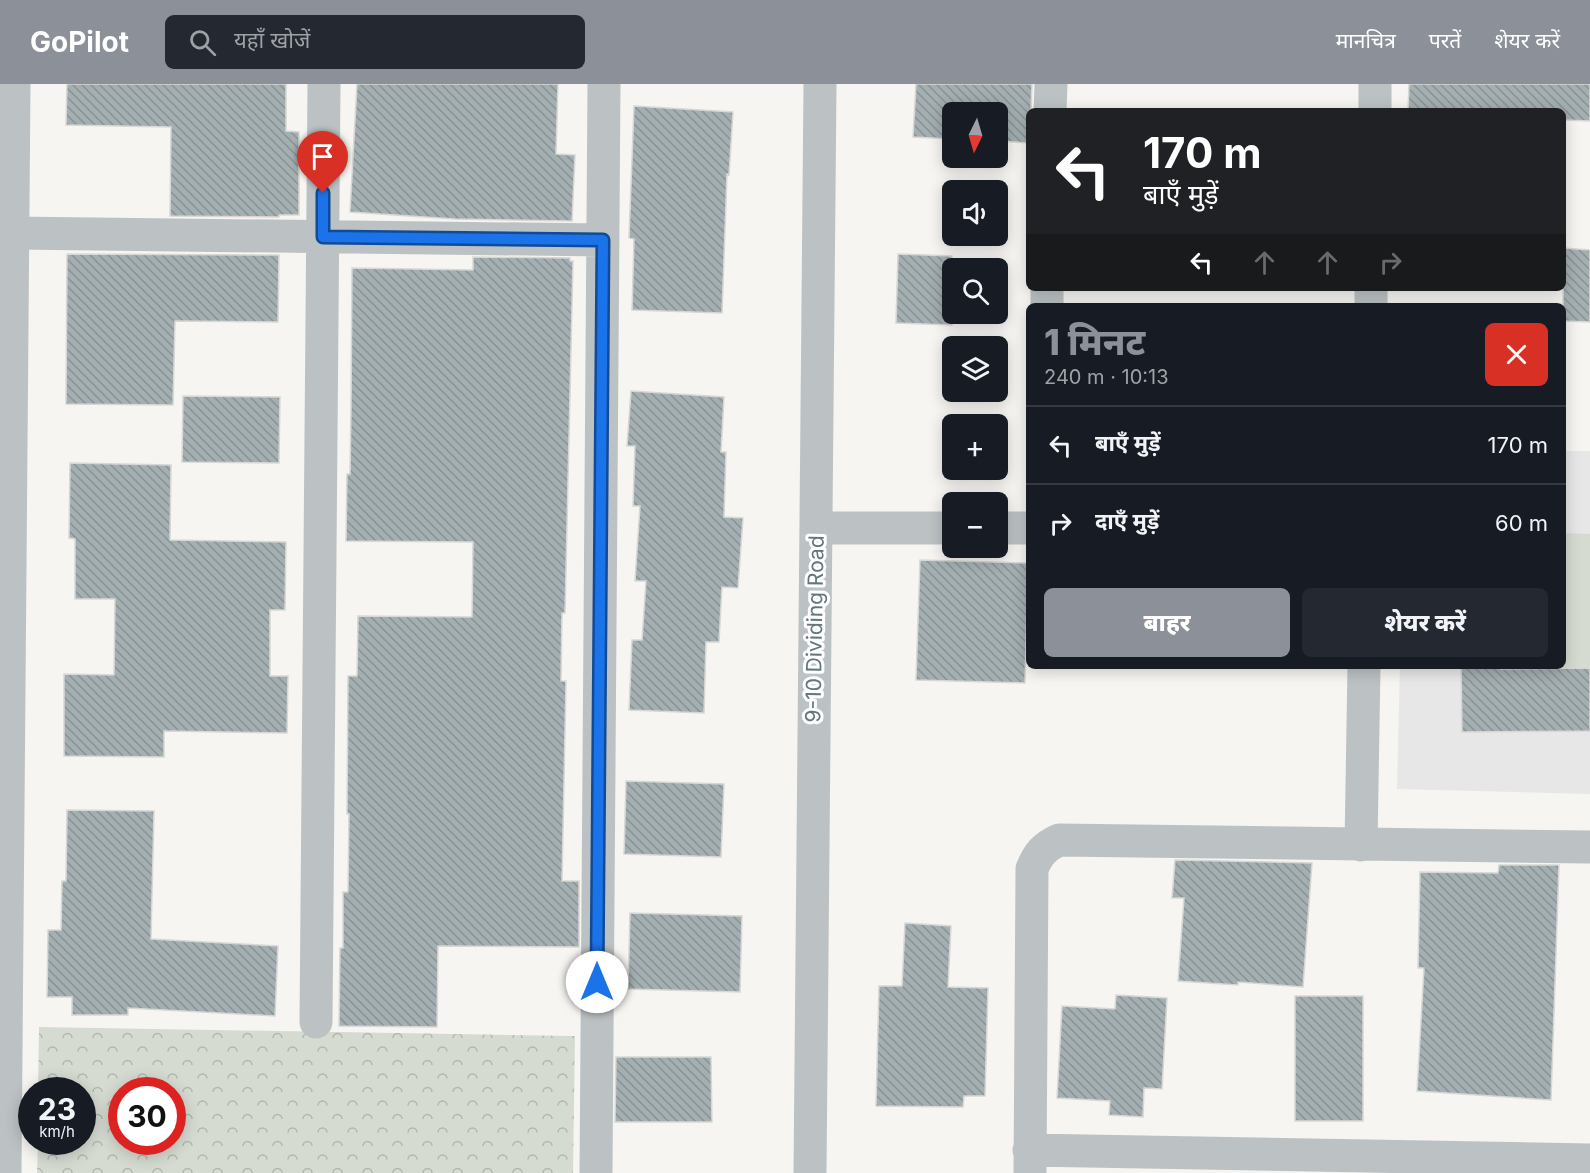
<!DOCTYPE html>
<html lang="hi">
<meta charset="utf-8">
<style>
body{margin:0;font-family:Inter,"Noto Sans Devanagari",sans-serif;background:#242831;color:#f1f3f6;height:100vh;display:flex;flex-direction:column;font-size:22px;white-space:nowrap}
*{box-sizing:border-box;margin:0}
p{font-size:20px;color:#9ea1a6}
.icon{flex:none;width:33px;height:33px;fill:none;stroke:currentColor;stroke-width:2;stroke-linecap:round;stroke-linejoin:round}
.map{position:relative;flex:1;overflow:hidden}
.side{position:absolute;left:1026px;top:219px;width:540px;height:366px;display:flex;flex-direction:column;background:#171b24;border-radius:9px;box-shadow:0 3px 15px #0003}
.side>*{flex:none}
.top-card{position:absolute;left:1026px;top:24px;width:540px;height:183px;border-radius:9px;box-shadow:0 3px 15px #0003;background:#202124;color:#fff;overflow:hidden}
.needle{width:39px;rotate:185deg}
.fabs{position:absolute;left:942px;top:18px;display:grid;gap:12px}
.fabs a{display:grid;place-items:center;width:66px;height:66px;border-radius:9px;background:#171b24;box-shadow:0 3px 15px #0003;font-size:30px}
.speed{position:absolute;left:18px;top:993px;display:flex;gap:12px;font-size:30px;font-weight:700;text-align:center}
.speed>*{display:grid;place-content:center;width:78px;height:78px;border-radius:50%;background:#171b24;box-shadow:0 3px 15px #0003;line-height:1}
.speed small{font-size:15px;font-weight:400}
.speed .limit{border:9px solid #d22;background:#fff;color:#111}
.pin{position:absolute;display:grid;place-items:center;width:51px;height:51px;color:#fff;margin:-62px -26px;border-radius:50% 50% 50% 0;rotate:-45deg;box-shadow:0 0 6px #0007}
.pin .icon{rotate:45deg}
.me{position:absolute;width:66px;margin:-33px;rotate:0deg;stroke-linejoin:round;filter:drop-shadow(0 0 4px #0008)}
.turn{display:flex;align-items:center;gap:21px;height:126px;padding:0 18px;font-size:27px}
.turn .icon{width:78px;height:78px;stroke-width:2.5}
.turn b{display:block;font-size:42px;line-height:51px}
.lanes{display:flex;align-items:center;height:57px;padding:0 18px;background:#0003;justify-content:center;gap:30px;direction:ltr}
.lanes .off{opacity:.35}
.round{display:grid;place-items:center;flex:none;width:63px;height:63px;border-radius:9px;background:#242831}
.headline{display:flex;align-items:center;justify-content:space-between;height:102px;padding:0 18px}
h1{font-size:36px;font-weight:800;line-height:45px;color:#8c9099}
.button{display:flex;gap:12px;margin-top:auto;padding:12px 18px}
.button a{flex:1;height:69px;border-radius:9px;background:#8c9099;color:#fff;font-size:24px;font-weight:800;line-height:69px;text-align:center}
.button a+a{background:#242831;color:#f1f3f6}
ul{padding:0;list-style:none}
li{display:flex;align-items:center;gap:18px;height:78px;padding:0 18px;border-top:2px solid #363941}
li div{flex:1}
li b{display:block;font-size:22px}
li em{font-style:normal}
header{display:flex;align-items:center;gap:36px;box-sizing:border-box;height:84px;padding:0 30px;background:#8c9099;color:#fff}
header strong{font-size:28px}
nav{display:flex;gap:33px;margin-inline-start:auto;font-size:21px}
.search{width:420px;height:54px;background:#242831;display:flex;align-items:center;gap:15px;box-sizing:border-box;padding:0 21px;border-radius:9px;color:#9ea1a6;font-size:22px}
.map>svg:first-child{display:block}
</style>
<header>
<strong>GoPilot</strong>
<div class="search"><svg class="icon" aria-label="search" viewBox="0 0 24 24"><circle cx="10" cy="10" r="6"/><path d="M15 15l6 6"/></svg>यहाँ खोजें</div>
<nav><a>मानचित्र</a><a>परतें</a><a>शेयर करें</a></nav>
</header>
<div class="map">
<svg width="1590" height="1089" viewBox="0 0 1590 1089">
<defs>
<pattern id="park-crowns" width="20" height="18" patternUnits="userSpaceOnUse" patternTransform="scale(1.5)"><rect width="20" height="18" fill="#d6dbd2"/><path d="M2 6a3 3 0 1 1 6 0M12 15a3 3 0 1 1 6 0" fill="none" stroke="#b1b6af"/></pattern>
<pattern id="building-back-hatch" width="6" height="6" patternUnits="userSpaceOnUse" patternTransform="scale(1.5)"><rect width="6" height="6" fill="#a4afb2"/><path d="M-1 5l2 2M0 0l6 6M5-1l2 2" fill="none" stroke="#899396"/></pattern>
</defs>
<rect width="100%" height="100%" fill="#f6f5f2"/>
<path fill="#e6e7e6" d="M 1563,367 L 1590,367 L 1590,710 L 1397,705 L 1400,582 L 1563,582 Z"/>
<path fill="url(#park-crowns)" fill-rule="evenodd" d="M 39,943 L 575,952 L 573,1089 L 37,1089 L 38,1058 L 82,1058 L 82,1006 L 38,1006 ZM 122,1006 L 172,1006 L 172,1058 L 122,1058 Z"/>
<path fill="#d6dbd2" d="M 1563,449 L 1590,450 L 1590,584 L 1501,585 L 1501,582 L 1563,582 Z"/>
<path fill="url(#building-back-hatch)" stroke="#d7d7d5" stroke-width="1.5" d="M 67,0 L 286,0 L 286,47 L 299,48 L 299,131 L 279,131 L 279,133 L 170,132 L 171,43 L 66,41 Z
M 357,0 L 558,0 L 556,70 L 575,71 L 572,137 L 455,135 L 350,128 Z
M 916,0 L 1032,0 L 1031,27 L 1029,27 L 1029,59 L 998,57 L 998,28 L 952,28 L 952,55 L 913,53 Z
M 1409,0 L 1590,0 L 1590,37 L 1563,36 L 1563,27 L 1408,27 Z
M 634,22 L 733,28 L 729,91 L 727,90 L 722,229 L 632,226 L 634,155 L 629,154 Z
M 1563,164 L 1590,166 L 1590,238 L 1563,237 Z
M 67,170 L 279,171 L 278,238 L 175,237 L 173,321 L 66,320 Z
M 898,170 L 952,172 L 952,241 L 896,239 Z
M 473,173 L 570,174 L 570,177 L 573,177 L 565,529 L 562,529 L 561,597 L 566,597 L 562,797 L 579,797 L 579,863 L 438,862 L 437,943 L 339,942 L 340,864 L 343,864 L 343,808 L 348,808 L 349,730 L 347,730 L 348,592 L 357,592 L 358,532 L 472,533 L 473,458 L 346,457 L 347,390 L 350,390 L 351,324 L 352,184 L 473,186 Z
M 631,307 L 724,313 L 721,368 L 726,368 L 724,433 L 743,434 L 738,504 L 722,503 L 719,558 L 706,558 L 704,629 L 629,626 L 632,556 L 642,556 L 646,497 L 635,497 L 640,422 L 633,422 L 635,362 L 627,362 Z
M 183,312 L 280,313 L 279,379 L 182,378 Z
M 70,379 L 171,381 L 170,456 L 286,458 L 285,526 L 270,526 L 270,592 L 288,592 L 287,649 L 164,647 L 164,673 L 64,672 L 64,590 L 114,591 L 115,515 L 75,515 L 75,455 L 69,454 Z
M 920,476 L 1028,479 L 1025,599 L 916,596 Z
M 1461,582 L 1501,582 L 1501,585 L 1590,584 L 1590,647 L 1462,648 Z
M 626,697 L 724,700 L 721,773 L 624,770 Z
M 67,726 L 154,727 L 151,855 L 278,862 L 275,932 L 128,924 L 128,931 L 72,931 L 72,913 L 47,913 L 48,846 L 61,846 L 62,797 L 66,797 Z
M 1175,776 L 1312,779 L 1303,903 L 1238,898 L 1238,901 L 1178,897 L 1184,814 L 1172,814 Z
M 1499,781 L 1559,781 L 1551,1016 L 1417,1007 L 1424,884 L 1418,884 L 1420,788 L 1498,789 Z
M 630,829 L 742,832 L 740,908 L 628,905 Z
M 905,839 L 951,842 L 948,903 L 988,904 L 985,1012 L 964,1012 L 963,1023 L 876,1022 L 879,902 L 902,902 Z
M 1116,911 L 1167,914 L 1162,1005 L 1144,1004 L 1143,1033 L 1109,1031 L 1110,1017 L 1057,1014 L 1062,922 L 1115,925 Z
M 1295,912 L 1363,912 L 1363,1037 L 1295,1037 Z
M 616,973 L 711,973 L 712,1038 L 615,1038 Z"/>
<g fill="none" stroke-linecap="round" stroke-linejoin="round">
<path stroke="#bcc2c4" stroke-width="33" d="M 1050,27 L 1051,0
M 1375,27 L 1375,0
M 13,149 L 603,156
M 1047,222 L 1047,204
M 1371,222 L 1371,204
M 816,444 L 952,444
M 998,444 L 1029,444
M 1361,761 L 1364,582
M 316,938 L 324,0
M 1029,1066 L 1590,1076
M 5,1089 L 14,0
M 596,1089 L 604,0
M 810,1089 L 820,0
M 1030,1089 L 1032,785 C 1038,770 1044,763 1059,756 L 1590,763"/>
</g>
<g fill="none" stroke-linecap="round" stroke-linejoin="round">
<g stroke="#114b97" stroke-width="15">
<path id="route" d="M 323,109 L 323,153 L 603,156 L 597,898"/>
</g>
<use href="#route" stroke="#1a73e8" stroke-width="10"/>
</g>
<g text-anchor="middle" stroke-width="6" stroke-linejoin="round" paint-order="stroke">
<g font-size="21" fill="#62767c" stroke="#fff">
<text transform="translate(815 545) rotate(-89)" y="7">9-10 Dividing Road</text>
</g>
</g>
</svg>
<div class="fabs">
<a><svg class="needle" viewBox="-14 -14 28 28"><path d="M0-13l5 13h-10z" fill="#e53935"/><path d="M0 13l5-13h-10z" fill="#9ea1a6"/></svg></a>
<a><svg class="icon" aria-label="sound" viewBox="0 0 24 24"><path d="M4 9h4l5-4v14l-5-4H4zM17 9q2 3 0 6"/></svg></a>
<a><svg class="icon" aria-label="search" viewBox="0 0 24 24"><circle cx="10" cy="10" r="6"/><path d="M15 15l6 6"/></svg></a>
<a><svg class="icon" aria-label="layers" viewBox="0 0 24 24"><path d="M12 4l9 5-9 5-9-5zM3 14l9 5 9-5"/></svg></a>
<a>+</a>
<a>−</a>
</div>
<div class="speed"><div>23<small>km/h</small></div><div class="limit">30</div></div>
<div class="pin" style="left:323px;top:109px;background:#d93025"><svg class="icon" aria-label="arrive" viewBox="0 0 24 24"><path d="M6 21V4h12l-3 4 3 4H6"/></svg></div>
<svg class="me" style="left:597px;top:898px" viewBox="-20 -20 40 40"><circle r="19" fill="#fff"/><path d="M0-13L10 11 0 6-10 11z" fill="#1a73e8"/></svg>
<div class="top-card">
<div class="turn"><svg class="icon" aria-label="left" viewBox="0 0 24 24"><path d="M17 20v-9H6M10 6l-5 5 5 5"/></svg><div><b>170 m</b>बाएँ मुड़ें</div></div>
<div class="lanes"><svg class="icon" aria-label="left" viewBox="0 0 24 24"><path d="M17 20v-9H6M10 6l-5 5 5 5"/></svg><svg class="icon off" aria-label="ahead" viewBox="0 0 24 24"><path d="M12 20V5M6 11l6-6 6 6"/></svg><svg class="icon off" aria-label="ahead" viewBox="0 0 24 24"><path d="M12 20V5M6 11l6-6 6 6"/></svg><svg class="icon off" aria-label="right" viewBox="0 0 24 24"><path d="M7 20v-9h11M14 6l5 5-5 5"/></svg></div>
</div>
<section class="side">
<div class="headline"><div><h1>1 मिनट</h1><p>240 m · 10:13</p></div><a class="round" style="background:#d93025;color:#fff"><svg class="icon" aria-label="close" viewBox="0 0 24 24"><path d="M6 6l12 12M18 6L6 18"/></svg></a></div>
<ul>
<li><svg class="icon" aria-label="left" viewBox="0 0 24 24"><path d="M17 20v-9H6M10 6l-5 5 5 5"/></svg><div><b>बाएँ मुड़ें</b></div><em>170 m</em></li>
<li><svg class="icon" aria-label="right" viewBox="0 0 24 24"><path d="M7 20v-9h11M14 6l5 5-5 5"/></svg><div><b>दाएँ मुड़ें</b></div><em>60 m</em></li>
</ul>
<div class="button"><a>बाहर</a><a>शेयर करें</a></div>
</section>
</div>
